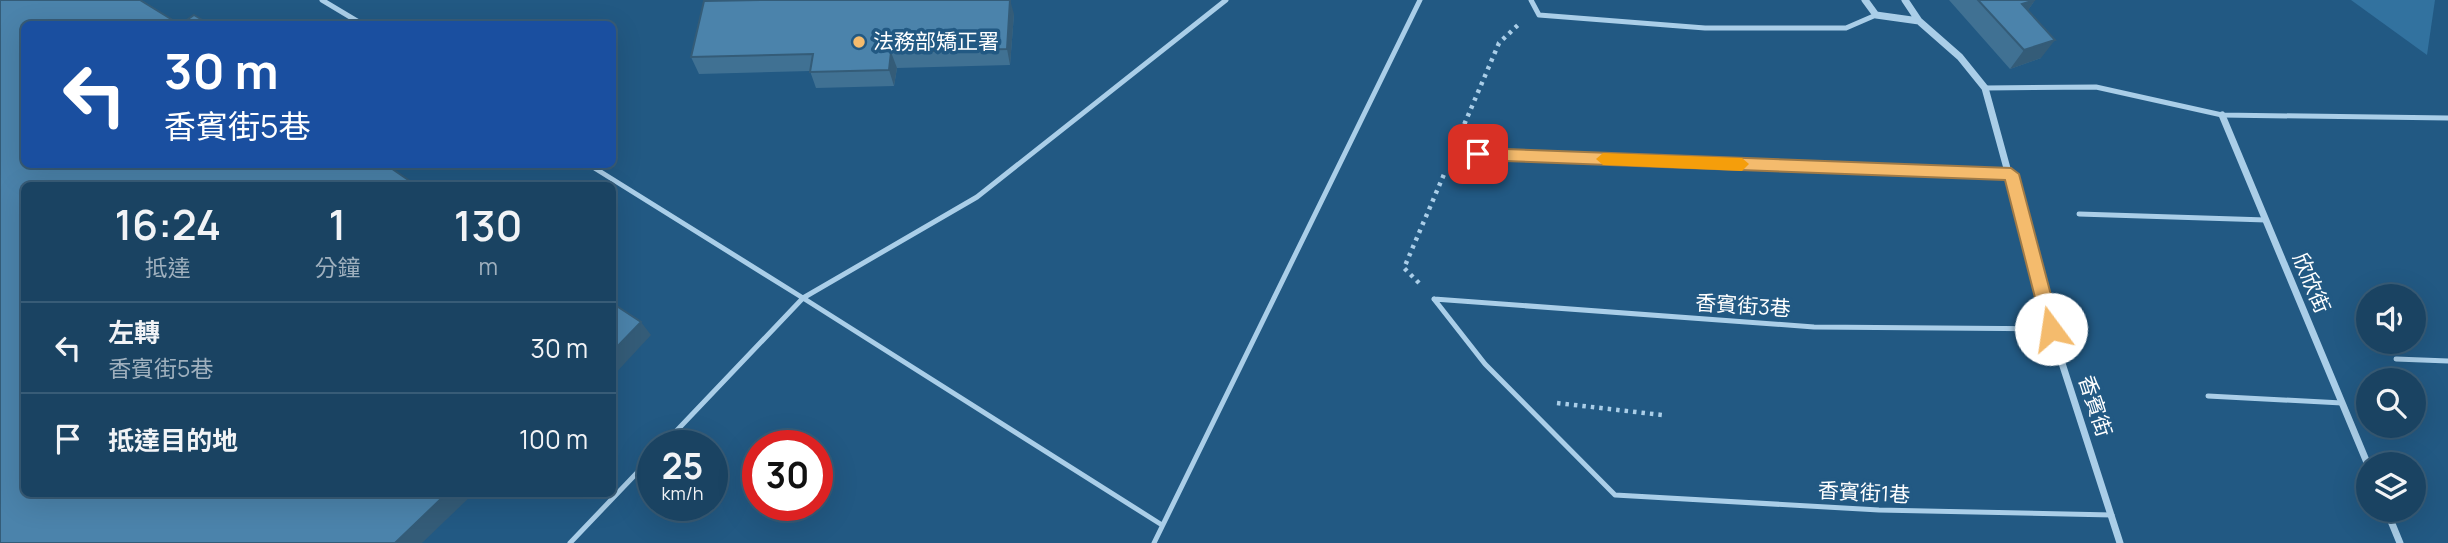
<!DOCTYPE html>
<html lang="zh-TW">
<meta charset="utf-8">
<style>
body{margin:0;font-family:Manrope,"Noto Sans TC",sans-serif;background:#274e6b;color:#f1f3f6;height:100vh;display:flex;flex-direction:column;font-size:26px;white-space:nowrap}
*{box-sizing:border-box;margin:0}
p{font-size:23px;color:#9fb0be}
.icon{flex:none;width:38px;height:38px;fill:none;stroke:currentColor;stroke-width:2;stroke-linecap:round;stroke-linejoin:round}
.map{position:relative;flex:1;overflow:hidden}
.sheet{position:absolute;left:21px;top:182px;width:595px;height:315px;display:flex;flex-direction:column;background:#1a4362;border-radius:10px;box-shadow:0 7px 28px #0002,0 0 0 2px #385c77}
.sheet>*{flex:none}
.top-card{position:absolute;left:21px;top:21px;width:595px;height:147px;border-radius:10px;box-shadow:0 7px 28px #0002,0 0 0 2px #385c77;background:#1a4fa0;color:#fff;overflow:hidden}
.fabs{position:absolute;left:2356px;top:284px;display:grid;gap:14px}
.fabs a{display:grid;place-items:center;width:70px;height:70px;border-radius:50%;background:#1a4362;box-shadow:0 7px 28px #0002,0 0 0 2px #385c77;font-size:35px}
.speed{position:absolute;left:637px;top:430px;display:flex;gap:14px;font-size:35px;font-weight:700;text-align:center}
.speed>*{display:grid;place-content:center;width:91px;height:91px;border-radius:50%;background:#1a4362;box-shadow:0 7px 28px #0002,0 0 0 2px #385c77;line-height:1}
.speed small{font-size:18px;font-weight:400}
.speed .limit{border:10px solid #d22;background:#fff;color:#111}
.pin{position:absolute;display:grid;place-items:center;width:60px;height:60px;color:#fff;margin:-30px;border-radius:14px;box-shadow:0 4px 10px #0006}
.me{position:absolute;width:77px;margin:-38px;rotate:346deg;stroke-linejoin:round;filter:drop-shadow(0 0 5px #0008)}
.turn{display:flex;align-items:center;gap:24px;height:147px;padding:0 28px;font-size:32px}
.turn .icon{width:91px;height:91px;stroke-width:2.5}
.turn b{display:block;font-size:49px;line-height:60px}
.eta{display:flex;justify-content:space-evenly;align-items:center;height:119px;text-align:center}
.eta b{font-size:42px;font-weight:600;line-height:49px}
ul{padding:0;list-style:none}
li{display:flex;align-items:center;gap:21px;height:91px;padding:0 28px;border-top:2px solid #385c77}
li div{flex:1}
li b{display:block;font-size:26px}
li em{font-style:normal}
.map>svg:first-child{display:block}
</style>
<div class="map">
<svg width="2448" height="543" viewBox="0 0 2448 543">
<rect width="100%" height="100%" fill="#225983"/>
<path fill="#32729f" d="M 2351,0 L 2435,0 L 2427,55 Z"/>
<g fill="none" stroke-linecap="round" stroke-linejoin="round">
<path stroke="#aacee8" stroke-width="4.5" stroke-dasharray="3.5 5" stroke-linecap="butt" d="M 1461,132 L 1499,43 L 1519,24
M 1419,283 L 1404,268 L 1445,172
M 1557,403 L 1662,415"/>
<path stroke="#aacee8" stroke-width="5" d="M 322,0 L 362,24
M 1531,0 L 1539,15 L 1705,28 L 1846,28 L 1876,15
M 1985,88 L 2096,87 L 2222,115 L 2448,118
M 1452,153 L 2011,174
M 588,164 L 803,298 L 662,446
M 2079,214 L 2266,220
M 1434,299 L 1485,364 L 1615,495 L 1879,510 L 2112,515
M 1434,299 L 1814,327 L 2051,329
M 2396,359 L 2448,361
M 2208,396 L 2342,403
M 1162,525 L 803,298 L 977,197 L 1226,0
M 570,543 L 653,456
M 1154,543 L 1420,0"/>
<path stroke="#aacee8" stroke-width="7" d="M 1865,0 L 1876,15 L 1919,21 L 1960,57 L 1985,88 L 2051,329 L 2120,543
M 1905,0 L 1919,21
M 2222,115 L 2368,465
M 2386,509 L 2400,543"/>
</g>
<path fill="#407193" d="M 1949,0 L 2035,0 L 2028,10 L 2041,58 L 2010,69 Z
M 1014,14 L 1010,65 L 897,68 L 894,86 L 816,88 L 810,71 L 699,74 L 691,57 Z"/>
<path fill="#345c78" d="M 1010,0 L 1014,14 L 1010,65 L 1007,49 Z
M 2035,0 L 2022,19 L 2022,4 Z
M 2055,40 L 2041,58 L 2010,69 L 2024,50 Z
M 891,52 L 897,68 L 894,86 L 889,70 Z
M 641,322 L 651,335 L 612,377 L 612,352 Z
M 446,494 L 473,494 L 422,543 L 395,543 Z"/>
<path fill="#4b83ab" stroke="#345c78" stroke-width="2" d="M 0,0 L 140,0 L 179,24 L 24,24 L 24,164 L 385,164 L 417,186 L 24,186 L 24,494 L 446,494 L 395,543 L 0,543 Z
M 761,0 L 1010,0 L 1007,49 L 891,52 L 889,70 L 810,72 L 813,54 L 691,57 L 704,1 Z
M 1978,0 L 2035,0 L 2022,4 L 2055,40 L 2024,50 Z
M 194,15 L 209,24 L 181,24 Z
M 612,303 L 641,322 L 612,352 Z"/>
<path fill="#f4bb6d" stroke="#9f7a47" stroke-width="2" d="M 1478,148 L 2011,168 L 2019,174 L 2060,329 L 2051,336 L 2043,329 L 2005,180 L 1478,160 L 1471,154 Z"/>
<path fill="#f59e0b" d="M 1603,153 L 1742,158 L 1749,164 L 1742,171 L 1603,165 L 1596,159 Z"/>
<circle fill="#f4bb6d" stroke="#225983" stroke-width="2.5" cx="859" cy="42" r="7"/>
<g text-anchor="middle" stroke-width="7" stroke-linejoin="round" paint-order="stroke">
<g font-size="21" fill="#fff" stroke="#225983" text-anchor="start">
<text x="873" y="49">法務部矯正署</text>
</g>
<g font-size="21" fill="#fff" stroke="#225983">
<text transform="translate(2311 283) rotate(67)" y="7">欣欣街</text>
<text transform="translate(1743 306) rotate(4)" y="7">香賓街3巷</text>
<text transform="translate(2095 406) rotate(72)" y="7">香賓街</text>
<text transform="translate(1864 493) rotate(3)" y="7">香賓街1巷</text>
</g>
</g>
</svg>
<div class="fabs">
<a><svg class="icon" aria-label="sound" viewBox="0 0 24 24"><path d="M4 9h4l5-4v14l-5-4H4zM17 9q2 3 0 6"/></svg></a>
<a><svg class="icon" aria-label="search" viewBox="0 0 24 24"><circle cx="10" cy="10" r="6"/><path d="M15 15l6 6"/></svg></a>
<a><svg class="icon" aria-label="layers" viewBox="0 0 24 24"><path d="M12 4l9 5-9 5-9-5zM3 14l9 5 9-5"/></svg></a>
</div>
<div class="speed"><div>25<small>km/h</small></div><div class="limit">30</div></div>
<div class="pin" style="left:1478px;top:154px;background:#d93025"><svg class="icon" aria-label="arrive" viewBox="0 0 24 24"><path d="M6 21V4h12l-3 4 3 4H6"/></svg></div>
<svg class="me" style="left:2051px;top:329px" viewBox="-20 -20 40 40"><circle r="19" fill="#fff"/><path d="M0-13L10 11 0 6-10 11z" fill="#f4bb6d"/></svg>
<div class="top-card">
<div class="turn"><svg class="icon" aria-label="left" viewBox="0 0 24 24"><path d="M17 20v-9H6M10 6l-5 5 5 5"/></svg><div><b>30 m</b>香賓街5巷</div></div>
</div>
<section class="sheet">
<div class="eta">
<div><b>16:24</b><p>抵達</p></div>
<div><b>1</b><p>分鐘</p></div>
<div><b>130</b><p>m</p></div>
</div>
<ul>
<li><svg class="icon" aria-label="left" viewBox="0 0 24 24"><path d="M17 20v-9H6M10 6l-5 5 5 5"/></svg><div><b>左轉</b><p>香賓街5巷</p></div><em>30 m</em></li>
<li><svg class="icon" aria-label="arrive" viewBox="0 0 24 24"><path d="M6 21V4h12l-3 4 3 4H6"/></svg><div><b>抵達目的地</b></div><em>100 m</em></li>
</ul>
</section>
</div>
